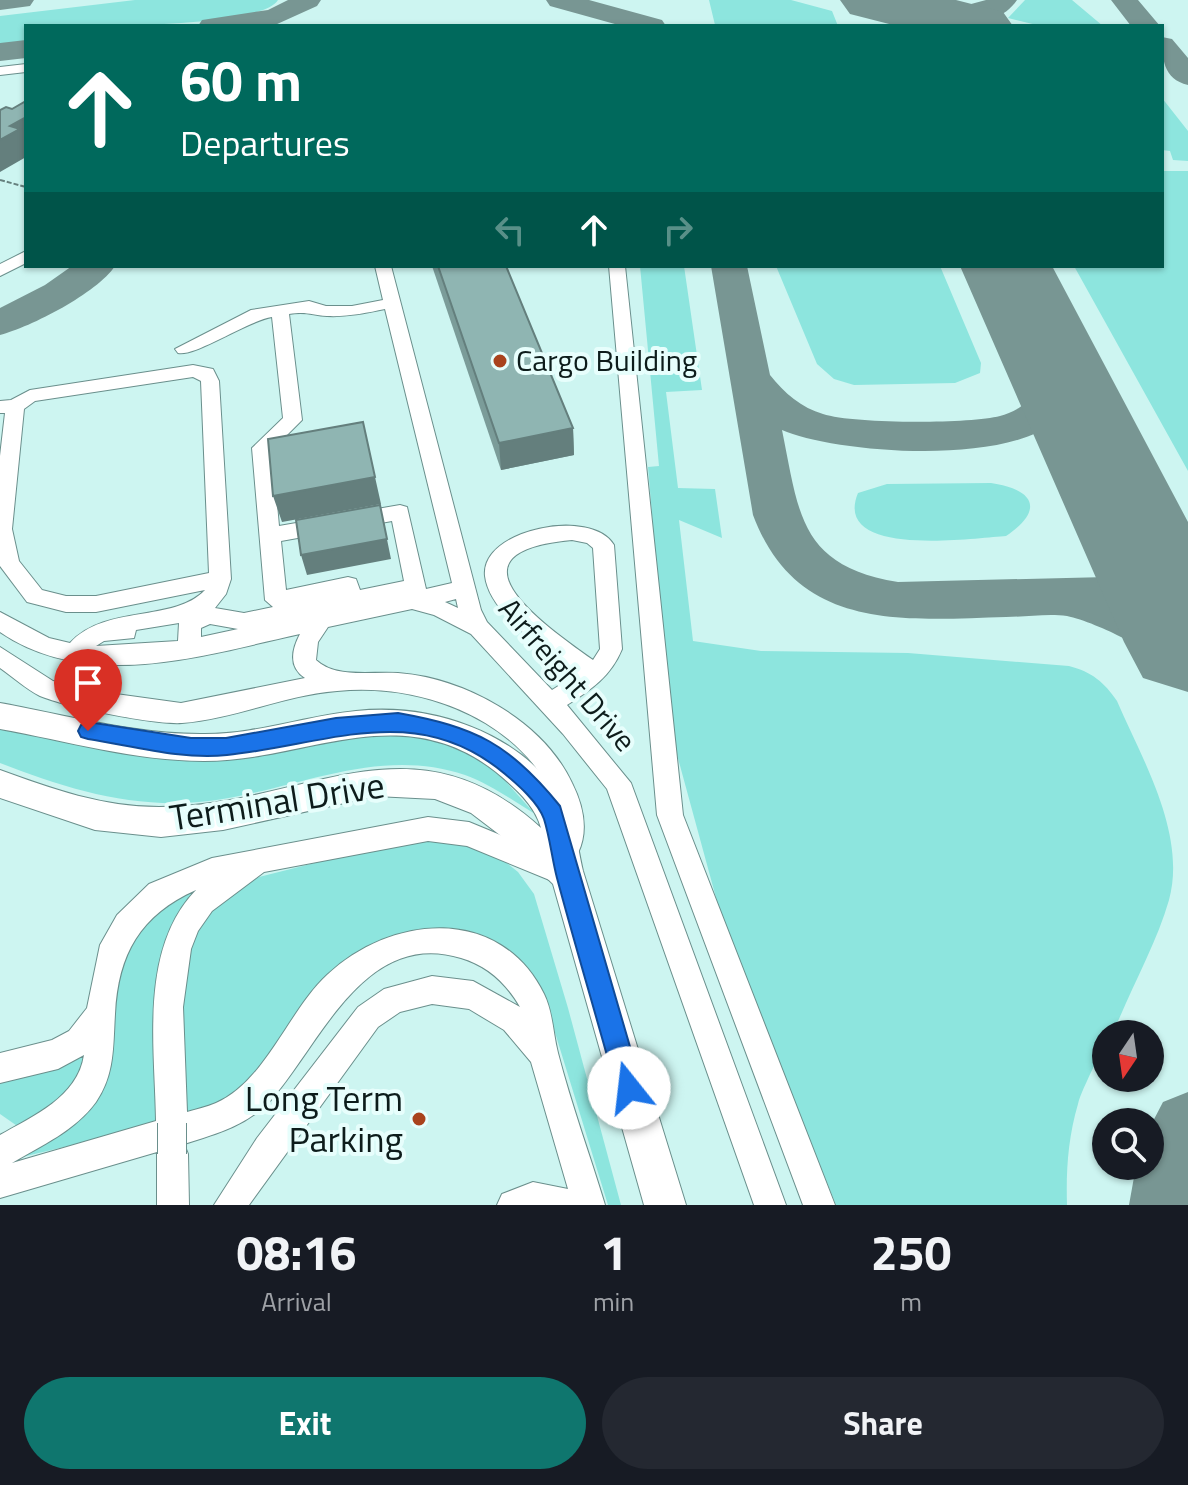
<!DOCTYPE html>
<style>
body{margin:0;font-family:"Titillium Web",sans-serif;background:#242831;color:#f1f3f6;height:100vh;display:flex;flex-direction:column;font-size:30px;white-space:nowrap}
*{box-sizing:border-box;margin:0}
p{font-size:26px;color:#9ea1a6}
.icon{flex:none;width:44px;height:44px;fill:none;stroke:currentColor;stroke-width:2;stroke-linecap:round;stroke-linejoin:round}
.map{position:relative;height:1205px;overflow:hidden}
.drawer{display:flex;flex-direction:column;background:#171b24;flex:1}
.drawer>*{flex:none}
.banner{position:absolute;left:24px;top:24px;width:1140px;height:244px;border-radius:0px;box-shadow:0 2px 6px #0004;background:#00695c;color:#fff;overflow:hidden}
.needle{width:52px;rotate:193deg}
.buttons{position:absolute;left:1092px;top:1020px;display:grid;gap:16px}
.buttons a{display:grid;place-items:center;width:72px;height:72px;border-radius:50%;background:#171b24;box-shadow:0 2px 6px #0004;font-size:40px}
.pin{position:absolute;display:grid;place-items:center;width:68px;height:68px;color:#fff;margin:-82px -34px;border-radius:50% 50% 50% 0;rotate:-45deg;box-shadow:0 0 8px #0007}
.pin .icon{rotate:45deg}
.me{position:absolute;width:88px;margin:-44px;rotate:344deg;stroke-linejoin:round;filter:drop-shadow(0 0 6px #0008)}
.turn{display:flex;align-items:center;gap:28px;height:168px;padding:0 24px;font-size:36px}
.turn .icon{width:104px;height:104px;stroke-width:2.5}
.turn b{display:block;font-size:56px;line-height:68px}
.lanes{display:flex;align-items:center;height:76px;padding:0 24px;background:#0003;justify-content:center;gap:40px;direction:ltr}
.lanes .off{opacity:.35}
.eta{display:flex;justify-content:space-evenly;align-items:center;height:136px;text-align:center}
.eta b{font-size:48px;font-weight:700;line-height:56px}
.action{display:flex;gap:16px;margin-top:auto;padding:16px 24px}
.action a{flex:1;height:92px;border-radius:48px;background:#0f766e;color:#fff;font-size:32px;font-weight:700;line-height:92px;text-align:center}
.action a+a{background:#242831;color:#f1f3f6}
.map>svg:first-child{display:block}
</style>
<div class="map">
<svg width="1188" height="1205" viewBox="0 0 1188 1205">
<rect width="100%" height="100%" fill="#cdf5f1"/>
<path fill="#8de5de" d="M 135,0 L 278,0 C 260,30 68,26 26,26 L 26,42 L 0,46 L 0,16 Z
M 709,0 L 791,0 L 832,11 L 838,26 L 721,26 L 715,25 Z
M 1025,0 L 1072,0 L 1103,26 L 1041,26 L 1008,18 Z
M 1162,98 L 1188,131 L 1188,161 L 1173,160 L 1170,151 L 1162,150 Z
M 1162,171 L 1188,171 L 1188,471 L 1074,266 L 1162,266 Z
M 640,266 L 684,266 L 702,390 L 666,392 L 678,488 L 715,489 L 722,538 L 679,520 L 693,641 L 761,651 L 908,653 L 1069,666 C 1092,672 1104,682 1117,701 C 1142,759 1187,834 1169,900 C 1158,939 1135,981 1119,1019 L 1110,1034 L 1106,1034 C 1106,1046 1082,1087 1078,1104 C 1068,1138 1066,1170 1067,1205 L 836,1205 L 724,927 L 670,729 L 648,467 L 659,466 Z
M 776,266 L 940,266 L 981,363 L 980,373 L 955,383 L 854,385 L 834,379 L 817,364 Z
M 991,483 C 1033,489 1046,509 1006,536 C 974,538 831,559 858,493 L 887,484 Z
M 0,729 L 41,736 L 414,734 L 465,750 L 500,775 L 535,814 C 512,800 490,784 465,775 C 369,742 279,800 183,803 C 119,805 59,786 0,763 Z
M 444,838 L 498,856 L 518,872 L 534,894 L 568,1008 L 621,1205 L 608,1205 L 549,1013 L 536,987 L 404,935 L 243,1095 L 184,1118 C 183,1070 171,958 199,921 C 212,903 239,886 259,877 L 394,843 Z
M 199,883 L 160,1124 L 18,1158 L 64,1130 L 114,984 L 142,922 Z
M 92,1037 L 85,1077 L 23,1130 L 0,1114 L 0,1079 Z"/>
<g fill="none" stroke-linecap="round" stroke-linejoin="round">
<path fill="#789693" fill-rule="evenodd" d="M 0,0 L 34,0 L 30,6 L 0,10 Z
M 288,0 L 321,0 L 317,6 L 275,25 L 198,26 L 202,20 L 268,10 Z
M 546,0 L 589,0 L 662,20 L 666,26 L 622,26 L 550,6 Z
M 866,0 L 910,0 L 960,7 L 986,0 L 1017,0 C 988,43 909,16 870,6 Z
M 1111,0 L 1138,0 L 1160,26 L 1131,26 Z
M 1162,37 L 1172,39 L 1188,58 L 1188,85 C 1163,79 1162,58 1162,37 Z
M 26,40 L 26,58 L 0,61 L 0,43 Z
M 72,266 L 115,266 C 97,293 31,327 0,335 L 0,308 L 45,285 Z
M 711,266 L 747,266 L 770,375 C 784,393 802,408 823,414 C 853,424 969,424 1000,416 C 1012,413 1029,404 1033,393 C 1043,368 1008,308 996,285 L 1002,277 L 1015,274 L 1028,277 C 1044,300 1080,360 1076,388 C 1066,474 837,455 782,430 C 799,513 799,566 898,582 L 1188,575 L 1188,613 L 1165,613 L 1188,631 L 1188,681 C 1161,672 1147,650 1123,638 C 1108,630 1082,619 1067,616 C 1048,613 1025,617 1006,617 C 902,620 797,632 753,515 Z
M 1188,1092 L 1188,1205 L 1129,1205 L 1136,1166 L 1150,1166 L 1150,1127 L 1163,1102 Z"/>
<path fill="#789693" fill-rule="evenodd" d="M 840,0 L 956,0 L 1003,12 L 1013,26 L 897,26 L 850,14 Z
M 960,266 L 1052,266 L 1188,522 L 1188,692 L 1143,678 L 1124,642 Z"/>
<g stroke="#6a8f8c" stroke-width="2">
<path id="minor" d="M 26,64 L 26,72 L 0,75 L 0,67 Z
M 26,251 L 26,263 L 0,276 L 0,264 Z
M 375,266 L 391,266 L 481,610 L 487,622 L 552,690 L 577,674 C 549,653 489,614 485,576 C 480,529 592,507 614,545 L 622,649 C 611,676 591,690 567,705 L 631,783 L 786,1205 L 754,1205 L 607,789 L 563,734 L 471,634 L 434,615 L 412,609 L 328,627 L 318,642 L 316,660 C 336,679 371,671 398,673 C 465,678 543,721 572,783 C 583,805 589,830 578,853 L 569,857 L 560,853 C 549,830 565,814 547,784 C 506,714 415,683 337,691 C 285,695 234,719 182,723 C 154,725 67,707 40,696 C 26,689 13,677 0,668 L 0,647 L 53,681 L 87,690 L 181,703 L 305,678 C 288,667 292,649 300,634 C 204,655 89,693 0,632 L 0,612 L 49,638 L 70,643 C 105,604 174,623 205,590 L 96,612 L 66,612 L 27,602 L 0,566 L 0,456 L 5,413 L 0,413 L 0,401 L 11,400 L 30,390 L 193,365 L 213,369 L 219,381 L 231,579 L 226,594 L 215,608 L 244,613 L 273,607 L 265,600 L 252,448 L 283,418 L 272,317 C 247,321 195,357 178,353 L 175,349 L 251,310 L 309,301 L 326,306 L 352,306 L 383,300 ZM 385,309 L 452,583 L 426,589 L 407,507 L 400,505 L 279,526 L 272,450 L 302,420 L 289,314 C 307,311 311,315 327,316 C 347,317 366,313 385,309 ZM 193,377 L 201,381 L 209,573 L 96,596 L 66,596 L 42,590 L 19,561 L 12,529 L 24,409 L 35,401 ZM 392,521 L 404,581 L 360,590 L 356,579 L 348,577 L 286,590 L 281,541 ZM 572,540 L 587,543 L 593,548 L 600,649 L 593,660 C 541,623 440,552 572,540 ZM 456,599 L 458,608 L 445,602 ZM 179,623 L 178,641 L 96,646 L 104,641 L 134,638 L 136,630 ZM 210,624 L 238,629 L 201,637 L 201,628 Z
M 609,266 L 625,266 L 683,815 L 835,1205 L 803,1205 L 657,815 Z
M 428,817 L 469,822 L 561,860 L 565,869 L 561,878 L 552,881 L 467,846 L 428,841 L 264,872 L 212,911 L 198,931 L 191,949 L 183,1007 L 187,1112 C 196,1109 207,1107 216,1103 C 265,1082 289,1010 327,975 C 392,914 500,905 544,994 C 553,1012 553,1034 558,1053 C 571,1104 590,1155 605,1205 L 497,1205 L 502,1194 L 533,1182 L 568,1189 L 531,1062 L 504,1030 L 469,1009 L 432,1004 L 400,1012 L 378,1027 L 249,1205 L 214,1205 L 257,1138 L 358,1007 L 384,989 L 432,976 L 473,981 L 520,1007 C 506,983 488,966 461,958 C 364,928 320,1045 270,1101 C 246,1126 216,1134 184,1144 L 188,1154 L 189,1205 L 157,1205 L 157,1152 L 0,1198 L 0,1135 C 33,1116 78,1097 84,1055 L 58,1069 L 0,1083 L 0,1053 L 52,1040 L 69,1031 L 87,1008 L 100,945 L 117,915 L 149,884 L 212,858 ZM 196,890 C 139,949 155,1047 156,1121 L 12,1163 C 42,1145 75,1131 96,1102 C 115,1074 113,1046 115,1014 C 118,954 140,915 196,890 Z"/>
</g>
<g stroke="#6a8f8c" stroke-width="2">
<path id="major" d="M 0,703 C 67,715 136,735 205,734 C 257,734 305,716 356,711 C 430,703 517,731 560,796 C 575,818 577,845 583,871 L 686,1205 L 644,1205 L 553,884 L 513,845 L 471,813 L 435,799 L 376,796 L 223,830 L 161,837 L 95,830 L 0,798 L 0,770 C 52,789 103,807 159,807 C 304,807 410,709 541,828 C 535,805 514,787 496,772 C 401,697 307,761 204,761 C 135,761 67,741 0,729 Z"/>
</g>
<path stroke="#66807e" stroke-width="2" stroke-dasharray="5 2" stroke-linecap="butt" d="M 0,180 L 26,187"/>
<use href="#minor" fill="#fff" fill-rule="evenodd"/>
<use href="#major" fill="#fff" fill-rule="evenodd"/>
<g stroke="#6a8f8c" stroke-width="30" stroke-linecap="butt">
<path id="minor-bridge" d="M 172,1123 L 172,1154"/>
</g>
<use href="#minor-bridge" stroke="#fff" stroke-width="28"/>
</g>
<path fill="#7b9c99" d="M 432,266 L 506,266 L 573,428 L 574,455 L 501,470 Z"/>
<path fill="#647f7d" d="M 26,117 L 26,157 L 0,172 L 0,140 L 10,126 Z
M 573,428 L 574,455 L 501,470 L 499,443 Z
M 375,477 L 381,504 L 282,522 L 273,496 Z
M 380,505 L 391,559 L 307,575 L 301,555 Z"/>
<path fill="#8fb5b2" stroke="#647f7d" stroke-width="2" d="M 26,101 L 26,117 L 10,126 L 20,129 L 0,140 L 0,110 L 6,107 L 12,109 Z
M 438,266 L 506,266 L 573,428 L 499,443 Z
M 363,422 L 375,477 L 273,496 L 268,439 Z
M 380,505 L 387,539 L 301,555 L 296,520 Z"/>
<path fill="#1a73e8" stroke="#114b97" stroke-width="2" d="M 398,713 C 476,727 510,744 560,806 L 642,1088 L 638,1097 L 629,1101 L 620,1097 L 616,1088 C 597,1018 576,949 557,878 C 552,859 550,838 544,819 C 538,802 518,785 505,774 C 416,699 327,745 227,755 C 182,760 133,746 88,739 L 81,737 L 78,731 L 81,725 L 88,722 L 191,738 L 226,738 L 336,718 Z"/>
<g fill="#a9431d" stroke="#e7fefc" stroke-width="3">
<circle cx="500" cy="361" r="8"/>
<circle cx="419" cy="1119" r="8"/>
</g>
<g text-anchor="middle" stroke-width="8" stroke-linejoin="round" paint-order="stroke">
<g font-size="30" fill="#0d1c1b" stroke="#e7fefc" text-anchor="start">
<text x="516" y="371">Cargo Building</text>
</g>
<g font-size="30" fill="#0d1c1b" stroke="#e7fefc">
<text transform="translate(567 675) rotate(49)" y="10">Airfreight Drive</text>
</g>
<g font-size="36" fill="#0d1c1b" stroke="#e7fefc">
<text transform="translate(277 801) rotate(-9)" y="13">Terminal Drive</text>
</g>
<g font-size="36" fill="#0d1c1b" stroke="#e7fefc" text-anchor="end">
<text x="403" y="1111">Long Term<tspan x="403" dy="41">Parking</tspan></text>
</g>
</g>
</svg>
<div class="buttons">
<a><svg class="needle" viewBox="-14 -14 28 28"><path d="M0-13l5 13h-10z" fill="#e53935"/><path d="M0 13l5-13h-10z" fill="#9ea1a6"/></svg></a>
<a><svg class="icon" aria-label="search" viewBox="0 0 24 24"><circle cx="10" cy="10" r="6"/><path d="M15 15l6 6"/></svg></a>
</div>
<div class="pin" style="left:88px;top:731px;background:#d93025"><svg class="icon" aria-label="arrive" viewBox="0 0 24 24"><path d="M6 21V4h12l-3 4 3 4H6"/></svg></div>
<svg class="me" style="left:629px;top:1088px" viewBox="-20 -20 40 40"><circle r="19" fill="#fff"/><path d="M0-13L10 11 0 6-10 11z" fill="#1a73e8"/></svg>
<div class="banner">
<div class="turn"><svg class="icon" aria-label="ahead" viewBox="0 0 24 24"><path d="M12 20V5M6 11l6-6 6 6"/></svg><div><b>60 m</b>Departures</div></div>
<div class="lanes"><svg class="icon off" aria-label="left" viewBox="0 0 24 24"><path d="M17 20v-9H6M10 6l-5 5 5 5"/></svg><svg class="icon" aria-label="ahead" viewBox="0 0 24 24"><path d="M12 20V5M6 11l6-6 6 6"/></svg><svg class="icon off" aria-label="right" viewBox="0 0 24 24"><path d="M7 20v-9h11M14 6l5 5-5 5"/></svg></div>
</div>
</div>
<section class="drawer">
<div class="eta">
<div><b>08:16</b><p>Arrival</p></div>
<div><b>1</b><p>min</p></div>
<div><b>250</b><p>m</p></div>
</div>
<div class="action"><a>Exit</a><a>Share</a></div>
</section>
